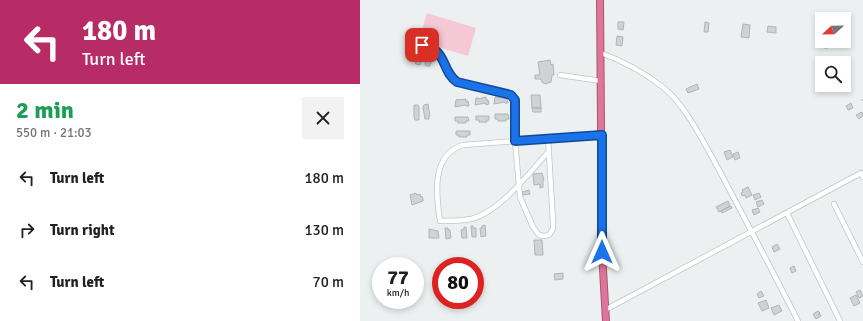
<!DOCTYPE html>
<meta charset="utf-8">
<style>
body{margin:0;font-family:Signika,sans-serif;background:#f2f2f2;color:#202124;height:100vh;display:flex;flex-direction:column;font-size:15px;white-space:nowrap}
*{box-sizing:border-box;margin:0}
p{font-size:13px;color:#757577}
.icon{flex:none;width:22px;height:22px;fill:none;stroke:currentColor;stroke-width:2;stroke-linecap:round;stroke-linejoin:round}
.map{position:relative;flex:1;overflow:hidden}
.panel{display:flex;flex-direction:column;background:#fff;width:360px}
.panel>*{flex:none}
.top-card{background:#b72c66;color:#fff;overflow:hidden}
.needle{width:26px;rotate:248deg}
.tools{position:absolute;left:455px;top:12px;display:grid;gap:8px}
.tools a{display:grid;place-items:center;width:36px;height:36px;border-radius:0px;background:#fff;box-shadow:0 2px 6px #0003;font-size:20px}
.speed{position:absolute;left:12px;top:257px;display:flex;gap:8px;font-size:20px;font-weight:700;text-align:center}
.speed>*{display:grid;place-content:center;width:52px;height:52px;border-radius:50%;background:#fff;box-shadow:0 2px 6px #0003;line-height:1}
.speed small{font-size:10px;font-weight:400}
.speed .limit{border:6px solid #d22;background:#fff;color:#111}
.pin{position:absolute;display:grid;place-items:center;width:34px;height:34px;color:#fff;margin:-17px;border-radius:8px;box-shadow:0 2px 6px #0006}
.me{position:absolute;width:44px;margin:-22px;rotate:0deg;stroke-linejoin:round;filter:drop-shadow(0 0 3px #0008)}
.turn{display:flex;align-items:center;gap:14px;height:84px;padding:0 16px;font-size:18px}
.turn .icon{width:52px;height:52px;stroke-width:2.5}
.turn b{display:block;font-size:28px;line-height:34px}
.round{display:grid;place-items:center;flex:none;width:42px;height:42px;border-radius:0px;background:#f2f2f2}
.overview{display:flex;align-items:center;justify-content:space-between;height:68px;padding:0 16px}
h1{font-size:24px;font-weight:700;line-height:30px;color:#1e9e55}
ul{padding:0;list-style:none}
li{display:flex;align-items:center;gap:12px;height:52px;padding:0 16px}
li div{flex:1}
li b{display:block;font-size:15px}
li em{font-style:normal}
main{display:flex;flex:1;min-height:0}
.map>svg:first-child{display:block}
</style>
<main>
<section class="panel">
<div class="top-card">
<div class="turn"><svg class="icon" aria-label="left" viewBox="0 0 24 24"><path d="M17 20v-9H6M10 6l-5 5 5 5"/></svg><div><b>180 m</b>Turn left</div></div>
</div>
<div class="overview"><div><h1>2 min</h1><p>550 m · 21:03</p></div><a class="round"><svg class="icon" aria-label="close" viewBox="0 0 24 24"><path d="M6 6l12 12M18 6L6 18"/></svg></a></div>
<ul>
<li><svg class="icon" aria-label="left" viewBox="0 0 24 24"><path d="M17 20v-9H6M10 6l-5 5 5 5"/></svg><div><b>Turn left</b></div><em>180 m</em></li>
<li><svg class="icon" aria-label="right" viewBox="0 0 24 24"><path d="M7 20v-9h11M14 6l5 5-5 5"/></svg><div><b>Turn right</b></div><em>130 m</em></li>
<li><svg class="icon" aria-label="left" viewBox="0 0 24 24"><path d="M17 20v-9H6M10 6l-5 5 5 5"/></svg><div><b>Turn left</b></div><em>70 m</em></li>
</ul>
</section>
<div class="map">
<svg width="503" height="321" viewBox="0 0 503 321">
<rect width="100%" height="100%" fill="#ecf0f0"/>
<path fill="#f4c9d5" d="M 67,13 L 116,28 L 108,56 L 59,41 Z"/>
<path fill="#cfd3d3" stroke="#b0b4b4" d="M 258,22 L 264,22 L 263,30 L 258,29 Z
M 345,22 L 349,23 L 348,32 L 344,32 Z
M 383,24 L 390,25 L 389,38 L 381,37 Z
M 408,26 L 416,27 L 416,33 L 407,32 Z
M 257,36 L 263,37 L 262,46 L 256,45 Z
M 463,41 L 467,41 L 468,48 L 464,48 Z
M 58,50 L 61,50 L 61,52 L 62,52 L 62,55 L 61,55 L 60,60 L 62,60 L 60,65 L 56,64 L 55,63 Z
M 68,51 L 71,52 L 71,54 L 72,54 L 70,61 L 71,61 L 71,64 L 70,64 L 70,66 L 66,66 L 65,64 Z
M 190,60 L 191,65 L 193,64 L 194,75 L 192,75 L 191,82 L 185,84 L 182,82 L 181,79 L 175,79 L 175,75 L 180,75 L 178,62 Z
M 337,84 L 339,89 L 328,93 L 326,89 Z
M 171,95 L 180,95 L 181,108 L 172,108 Z
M 143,96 L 145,96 L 145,99 L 147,99 L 148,103 L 145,103 L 145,102 L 134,104 L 135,97 L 137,97 L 137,98 Z
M 126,97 L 126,100 L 128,100 L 129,104 L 126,105 L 126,103 L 115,105 L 116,98 L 118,98 L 118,99 Z
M 98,99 L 98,100 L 106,99 L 106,102 L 108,101 L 109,106 L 106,106 L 105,105 L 95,107 L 96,100 Z
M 491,103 L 493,108 L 488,110 L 486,106 Z
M 68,104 L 70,116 L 69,116 L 69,119 L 65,119 L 63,107 L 64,105 Z
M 54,105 L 58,105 L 59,107 L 59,120 L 55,120 L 54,117 Z
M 172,108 L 181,108 L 181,112 L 173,112 Z
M 502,112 L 503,116 L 499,119 L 496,115 Z
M 135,114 L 148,114 L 149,119 L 146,119 L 146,121 L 138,121 L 138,119 L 135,119 Z
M 116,116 L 129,116 L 129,120 L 127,120 L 127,122 L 119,122 L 119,120 L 116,120 Z
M 95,117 L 108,117 L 109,121 L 106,121 L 106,123 L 98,123 L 98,121 L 95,121 Z
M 96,131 L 110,131 L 110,135 L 107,135 L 107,137 L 99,137 L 99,135 L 96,135 Z
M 370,150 L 373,157 L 367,160 L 364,152 Z
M 378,152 L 380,158 L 375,160 L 373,154 Z
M 182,173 L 184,180 L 183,180 L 183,187 L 180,188 L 180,184 L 174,185 L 173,174 Z
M 388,187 L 392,195 L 386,198 L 385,195 L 382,196 L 381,193 L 383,192 L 382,190 Z
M 169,190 L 170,194 L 163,195 L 162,192 Z
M 56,193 L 57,195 L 60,194 L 61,197 L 62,196 L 63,199 L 63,201 L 52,205 L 50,195 Z
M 399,193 L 401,197 L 395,200 L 393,195 Z
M 402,200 L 404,204 L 398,207 L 396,202 Z
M 368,201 L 370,206 L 359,212 L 356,207 Z
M 371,206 L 372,208 L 362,213 L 361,211 Z
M 398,208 L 400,212 L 394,215 L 392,210 Z
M 125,225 L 126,236 L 121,237 L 120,228 L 122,228 L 122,226 Z
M 111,226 L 113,226 L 113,228 L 116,228 L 116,237 L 112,237 Z
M 104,227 L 106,227 L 107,238 L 102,238 L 101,230 L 104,229 Z
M 85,228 L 88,228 L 88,230 L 90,230 L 91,238 L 86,239 Z
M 69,229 L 78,231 L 79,238 L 69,238 Z
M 174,240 L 182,240 L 183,255 L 175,255 Z
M 417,244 L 420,249 L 414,252 L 412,247 Z
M 434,266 L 436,271 L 432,273 L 430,268 Z
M 203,273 L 203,279 L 195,280 L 194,274 Z
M 500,290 L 503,296 L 499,298 L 496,292 Z
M 401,291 L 404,296 L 399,298 L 397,294 Z
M 496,295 L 500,303 L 494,306 L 490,298 Z
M 406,300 L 409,308 L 402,311 L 398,303 Z
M 419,305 L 422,311 L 414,315 L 411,308 Z
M 458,311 L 460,313 L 458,315 L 460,314 L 461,316 L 456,319 L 453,314 Z"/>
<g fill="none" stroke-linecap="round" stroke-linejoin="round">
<g stroke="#c1c5c4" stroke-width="6">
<path id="minor" d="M 62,45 C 66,46 71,47 75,50 C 86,58 84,73 97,82 L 151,95 L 155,100 L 155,141 L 160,197 L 173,227 L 179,235 L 183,236 L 189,235 L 193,229 L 193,222 L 188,138
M 241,53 C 263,61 285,73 304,88 C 326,106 344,143 358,168 C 385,219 412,270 438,321
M 200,75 L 241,81
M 189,151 C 170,172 140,212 111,219 C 101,221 90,221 80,221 C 76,194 71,155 103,145 L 241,135
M 474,204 L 503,262
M 427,213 L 480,321
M 245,310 L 501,173 L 503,177"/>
</g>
<g stroke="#9f5a71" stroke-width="8">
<path id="highway" d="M 240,0 L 242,252 L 246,321"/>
</g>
<path stroke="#adb0b0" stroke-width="1" stroke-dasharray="3 2" stroke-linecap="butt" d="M 502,101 L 503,99"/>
<use href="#minor" stroke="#fff" stroke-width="4.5"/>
<use href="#highway" stroke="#e07599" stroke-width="6"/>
</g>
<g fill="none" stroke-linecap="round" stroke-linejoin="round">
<g stroke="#114b97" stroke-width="10">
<path id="route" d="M 62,45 C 66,46 71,47 75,50 C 86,58 84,73 97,82 L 151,95 L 155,100 L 155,141 L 242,135 L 242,252"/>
</g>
<use href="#route" stroke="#1a73e8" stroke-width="7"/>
</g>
</svg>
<div class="tools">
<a><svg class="needle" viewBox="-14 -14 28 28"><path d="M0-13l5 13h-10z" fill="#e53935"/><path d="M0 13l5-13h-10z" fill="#757577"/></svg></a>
<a><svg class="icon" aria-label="search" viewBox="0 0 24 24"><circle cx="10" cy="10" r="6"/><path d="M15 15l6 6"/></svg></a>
</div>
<div class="speed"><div>77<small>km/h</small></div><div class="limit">80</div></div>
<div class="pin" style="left:62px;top:45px;background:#d93025"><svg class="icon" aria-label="arrive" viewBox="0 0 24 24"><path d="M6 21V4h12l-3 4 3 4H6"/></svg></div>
<svg class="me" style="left:242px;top:252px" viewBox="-20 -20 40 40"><path d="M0-17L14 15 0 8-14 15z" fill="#1a73e8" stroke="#fff" stroke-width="4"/></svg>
</div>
</main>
